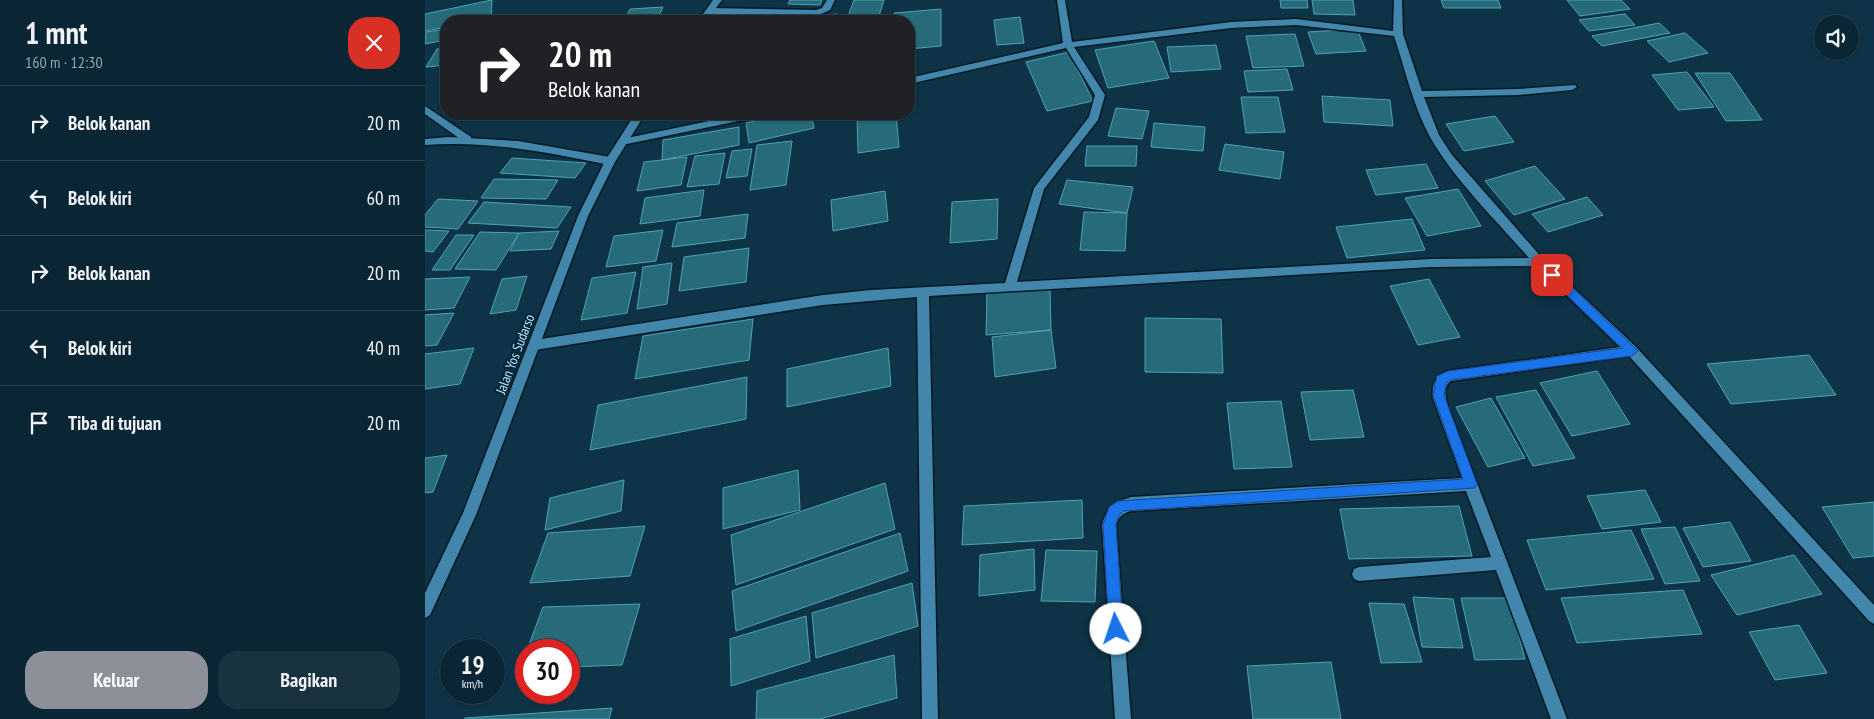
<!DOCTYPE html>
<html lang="id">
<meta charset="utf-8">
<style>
body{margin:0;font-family:"PT Sans Narrow",sans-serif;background:#183240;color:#f1f3f6;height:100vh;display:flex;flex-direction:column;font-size:19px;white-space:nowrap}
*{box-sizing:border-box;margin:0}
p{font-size:16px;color:#99a5ac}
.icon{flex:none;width:28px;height:28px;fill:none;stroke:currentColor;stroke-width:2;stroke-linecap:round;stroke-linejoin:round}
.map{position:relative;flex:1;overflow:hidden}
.sheet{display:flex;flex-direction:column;background:#0a2634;width:425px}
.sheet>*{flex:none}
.guide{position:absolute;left:15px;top:15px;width:475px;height:105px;border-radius:20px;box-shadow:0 1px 4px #0004,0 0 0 1px #2a434f;background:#202124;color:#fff;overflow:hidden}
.fabs{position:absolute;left:1389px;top:15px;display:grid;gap:10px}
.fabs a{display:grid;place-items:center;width:45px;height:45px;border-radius:50%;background:#0a2634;box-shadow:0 1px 4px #0004,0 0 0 1px #2a434f;font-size:25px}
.speed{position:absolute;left:15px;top:639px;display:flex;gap:10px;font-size:25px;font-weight:700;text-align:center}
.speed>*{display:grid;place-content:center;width:65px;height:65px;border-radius:50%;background:#0a2634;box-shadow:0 1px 4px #0004,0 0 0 1px #2a434f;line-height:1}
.speed small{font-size:12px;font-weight:400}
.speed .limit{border:8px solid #d22;background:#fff;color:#111}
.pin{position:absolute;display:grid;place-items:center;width:42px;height:42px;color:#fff;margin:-21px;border-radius:10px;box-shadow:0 2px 8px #0006}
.me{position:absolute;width:55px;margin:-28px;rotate:356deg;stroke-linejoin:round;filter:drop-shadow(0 0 4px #0008)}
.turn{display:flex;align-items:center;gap:18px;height:105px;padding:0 25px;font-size:22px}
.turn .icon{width:65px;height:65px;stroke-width:2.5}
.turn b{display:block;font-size:35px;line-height:42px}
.round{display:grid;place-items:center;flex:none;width:52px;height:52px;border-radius:20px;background:#183240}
.head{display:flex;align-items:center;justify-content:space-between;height:85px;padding:0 25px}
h1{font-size:30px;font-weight:700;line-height:38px}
.primary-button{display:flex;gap:10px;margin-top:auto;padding:10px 25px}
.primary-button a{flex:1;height:58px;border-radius:20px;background:#8c9099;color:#fff;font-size:20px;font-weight:700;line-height:58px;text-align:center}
.primary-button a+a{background:#183240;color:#f1f3f6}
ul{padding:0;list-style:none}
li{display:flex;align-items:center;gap:15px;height:75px;padding:0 25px;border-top:1px solid #2a434f}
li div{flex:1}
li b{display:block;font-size:19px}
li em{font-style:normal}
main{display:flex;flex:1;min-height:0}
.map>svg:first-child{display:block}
</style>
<main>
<section class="sheet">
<div class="head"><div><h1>1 mnt</h1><p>160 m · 12:30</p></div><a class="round" style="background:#d93025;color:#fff"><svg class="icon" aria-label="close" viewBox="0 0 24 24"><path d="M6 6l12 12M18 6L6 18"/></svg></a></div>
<ul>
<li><svg class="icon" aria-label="right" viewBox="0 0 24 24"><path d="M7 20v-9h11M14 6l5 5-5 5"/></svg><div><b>Belok kanan</b></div><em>20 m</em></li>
<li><svg class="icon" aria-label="left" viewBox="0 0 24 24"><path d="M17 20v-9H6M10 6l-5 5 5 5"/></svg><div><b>Belok kiri</b></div><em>60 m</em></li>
<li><svg class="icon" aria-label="right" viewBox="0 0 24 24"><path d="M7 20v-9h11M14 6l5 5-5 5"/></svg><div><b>Belok kanan</b></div><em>20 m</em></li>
<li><svg class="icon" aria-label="left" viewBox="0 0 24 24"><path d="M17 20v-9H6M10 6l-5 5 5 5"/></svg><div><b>Belok kiri</b></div><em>40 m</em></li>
<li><svg class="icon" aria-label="arrive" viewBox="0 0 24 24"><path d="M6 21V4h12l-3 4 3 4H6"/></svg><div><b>Tiba di tujuan</b></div><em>20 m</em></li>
</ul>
<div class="primary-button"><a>Keluar</a><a>Bagikan</a></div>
</section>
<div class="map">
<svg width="1449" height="719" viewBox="0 0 1449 719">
<rect width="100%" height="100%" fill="#0e3346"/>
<path fill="#276b7a" stroke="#4ba3b7" d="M 67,0 L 66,17 L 48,21 L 21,21 L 21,27 L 0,31 L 0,14 Z
M 365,0 L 397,0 L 395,5 L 363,4 Z
M 429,0 L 459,0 L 453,19 L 422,19 Z
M 855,0 L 882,0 L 883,8 L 856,8 Z
M 887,0 L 928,0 L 930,15 L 889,14 Z
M 1016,0 L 1073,0 L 1076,8 L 1019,8 Z
M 1142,0 L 1196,0 L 1205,9 L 1155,16 Z
M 238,7 L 232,21 L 199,21 L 205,9 Z
M 516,9 L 516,46 L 484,49 L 484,21 L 469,21 L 469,13 Z
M 412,14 L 410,21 L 366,21 L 367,17 Z
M 1200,14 L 1210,25 L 1164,31 L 1154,20 Z
M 360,15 L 358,21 L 312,21 L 314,16 Z
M 85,16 L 85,21 L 59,21 Z
M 595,17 L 599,43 L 572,45 L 569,20 Z
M 1234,23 L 1245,33 L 1177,46 L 1167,36 Z
M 21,29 L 21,40 L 0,44 L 1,32 Z
M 932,29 L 941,51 L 891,54 L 883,32 Z
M 1260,33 L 1283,53 L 1244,62 L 1222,41 Z
M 870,34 L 879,66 L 828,68 L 821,36 Z
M 729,41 L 744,78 L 683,88 L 670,50 Z
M 791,45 L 796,69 L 746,72 L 742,47 Z
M 21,48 L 21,65 L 1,67 L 12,49 Z
M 644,52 L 668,101 L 622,111 L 601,62 Z
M 862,69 L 868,90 L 823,92 L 819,71 Z
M 1262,72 L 1289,107 L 1253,110 L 1227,75 Z
M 1270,73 L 1305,73 L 1337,120 L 1301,121 Z
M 897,96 L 965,100 L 968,126 L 899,122 Z
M 816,97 L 853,97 L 860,132 L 821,133 Z
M 691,108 L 724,111 L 717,139 L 683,136 Z
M 69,114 L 94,114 L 90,119 L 66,118 Z
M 362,114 L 386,114 L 389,128 L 324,143 L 321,123 Z
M 456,114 L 471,114 L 474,147 L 433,153 L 432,117 Z
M 1070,116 L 1089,142 L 1039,151 L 1021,124 Z
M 729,123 L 780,127 L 778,151 L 726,147 Z
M 314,127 L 314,145 L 237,160 L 238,140 Z
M 367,141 L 361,185 L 325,190 L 332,145 Z
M 800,144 L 859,152 L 855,179 L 794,170 Z
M 662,146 L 712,146 L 711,166 L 660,166 Z
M 327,149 L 322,176 L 301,178 L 307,151 Z
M 300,153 L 294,184 L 262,187 L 270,156 Z
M 262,157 L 256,185 L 212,191 L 219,162 Z
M 87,158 L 161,163 L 150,178 L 75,173 Z
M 1001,164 L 1013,188 L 951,195 L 941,170 Z
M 1110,166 L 1140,199 L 1089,215 L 1060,181 Z
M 69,179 L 133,180 L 121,199 L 56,198 Z
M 642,180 L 708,187 L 702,213 L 634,204 Z
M 1033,189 L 1056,226 L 1002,236 L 980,198 Z
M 279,190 L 275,216 L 215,224 L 220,198 Z
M 460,191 L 463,221 L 408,231 L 406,200 Z
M 1162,197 L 1178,215 L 1123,232 L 1107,214 Z
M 13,199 L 53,201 L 33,229 L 0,227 L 0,215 Z
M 573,199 L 572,239 L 525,243 L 527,202 Z
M 59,202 L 146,207 L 132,228 L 43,223 Z
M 659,212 L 702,213 L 700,251 L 655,250 Z
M 323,214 L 320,238 L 247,247 L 252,223 Z
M 987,219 L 1000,250 L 922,258 L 911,227 Z
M 0,230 L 24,231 L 8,252 L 0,251 Z
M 238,230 L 231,261 L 181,267 L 189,236 Z
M 134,231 L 126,249 L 85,251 L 94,233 Z
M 55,232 L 94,233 L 71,270 L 30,269 Z
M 31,235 L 49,235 L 25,270 L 7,270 Z
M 324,248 L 321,282 L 254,291 L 259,257 Z
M 247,263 L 242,304 L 212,309 L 218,267 Z
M 211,272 L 202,313 L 156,320 L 167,278 Z
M 102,276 L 91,310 L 65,314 L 77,279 Z
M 45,277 L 29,308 L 0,310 L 0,279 Z
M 1004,279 L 1035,337 L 993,345 L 965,286 Z
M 625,288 L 626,330 L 561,335 L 562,292 Z
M 29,313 L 12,345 L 0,346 L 0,315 Z
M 720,318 L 796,319 L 798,373 L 720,372 Z
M 328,319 L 324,360 L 210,379 L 218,336 Z
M 626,330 L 631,368 L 570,377 L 567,337 Z
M 49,348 L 35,384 L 0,389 L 0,354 Z
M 463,348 L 466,386 L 362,407 L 362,369 Z
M 1384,355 L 1411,395 L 1306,404 L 1282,364 Z
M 1172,371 L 1205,424 L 1147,436 L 1115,383 Z
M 322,377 L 321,419 L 165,450 L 173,405 Z
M 928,390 L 939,437 L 885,440 L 876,392 Z
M 1111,390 L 1150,458 L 1108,466 L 1071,397 Z
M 1066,398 L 1100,458 L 1063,467 L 1031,407 Z
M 856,401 L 867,467 L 809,469 L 802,403 Z
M 22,455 L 8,492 L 0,493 L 0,458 Z
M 373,470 L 375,510 L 298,529 L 298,488 Z
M 199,480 L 196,511 L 120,530 L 125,498 Z
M 460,483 L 470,529 L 311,585 L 306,535 Z
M 1220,490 L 1236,522 L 1177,529 L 1162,496 Z
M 657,500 L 658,538 L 537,545 L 539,506 Z
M 1449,502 L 1449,556 L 1428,558 L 1397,507 Z
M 1034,506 L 1047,556 L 924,559 L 915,509 Z
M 1305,522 L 1326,561 L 1278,567 L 1258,528 Z
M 220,526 L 205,576 L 105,583 L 123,533 Z
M 1250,527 L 1275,581 L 1240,584 L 1216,529 Z
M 1206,530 L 1229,579 L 1121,590 L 1102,540 Z
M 475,533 L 483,571 L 311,631 L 307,591 Z
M 609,549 L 610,590 L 554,596 L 555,555 Z
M 621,550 L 672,551 L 670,602 L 616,601 Z
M 1369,555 L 1397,594 L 1312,615 L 1286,575 Z
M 487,583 L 493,626 L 391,658 L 387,613 Z
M 1258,590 L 1277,634 L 1152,643 L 1136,598 Z
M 988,597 L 1028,599 L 1038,648 L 997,647 Z
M 1036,598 L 1084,598 L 1100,659 L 1050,660 Z
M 944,603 L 979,604 L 997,662 L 956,663 Z
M 215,604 L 197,665 L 144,667 L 144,650 L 102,650 L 118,607 Z
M 381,616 L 385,661 L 306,686 L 305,639 Z
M 1374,625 L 1402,673 L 1350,680 L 1324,632 Z
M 469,655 L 472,698 L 395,719 L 331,719 L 332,691 Z
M 906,662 L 916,719 L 828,719 L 822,666 Z
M 187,708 L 184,719 L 39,719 L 40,718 Z"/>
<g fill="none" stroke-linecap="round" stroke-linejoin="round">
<g stroke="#041925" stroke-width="3">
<path id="minor" d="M 402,0 L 410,0 L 405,10 L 391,16 L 285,14 L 281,11 L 285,8 L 391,10 L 397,8 Z
M 632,0 L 640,0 L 647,42 L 806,22 L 871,19 L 968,31 L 969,0 L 977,0 L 978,34 L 997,91 L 1093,89 L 1150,85 L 1152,87 L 1147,90 L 1093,95 L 999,97 L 1014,135 L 1027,155 L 1118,259 L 1211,347 L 1449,605 L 1449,624 L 1444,621 L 1204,356 L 1026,381 C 1017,388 1021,397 1023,407 L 1142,719 L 1126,719 L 1071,570 L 934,581 L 929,579 L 927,574 L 929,569 L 934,567 L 1066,557 L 1041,491 L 706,511 C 698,513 693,517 691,525 L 706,719 L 690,719 L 677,525 C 681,508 690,502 706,497 L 1037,478 L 1008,398 C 1006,385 1011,375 1023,371 L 1195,347 L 1111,266 L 1006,267 L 504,296 L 513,719 L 497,719 L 492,297 L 398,305 L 110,350 L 106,349 L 104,345 L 106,341 L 110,340 L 398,295 L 446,290 L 580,283 L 609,188 L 664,117 L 670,95 L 641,48 L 484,84 L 484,78 L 638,43 ZM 871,25 L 969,36 C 980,69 988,106 1005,137 C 1030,181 1071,220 1104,258 L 1006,259 L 592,282 L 619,189 L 673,120 L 680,95 L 649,47 L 806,28 Z
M 0,106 L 46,137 L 46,141 L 38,141 L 0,114 Z
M 318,114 L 338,114 L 333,117 L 197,145 L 192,142 L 197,139 Z"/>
</g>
<g stroke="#041925" stroke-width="3">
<path id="tertiary" d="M 24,137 L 93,141 L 185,157 L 190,161 L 185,165 C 123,153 63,140 0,145 L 0,139 Z"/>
</g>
<g stroke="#041925" stroke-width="3">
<path id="secondary" d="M 288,0 L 297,0 L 281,21 L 273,21 Z
M 210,114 L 220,114 L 190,162 L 163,216 L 51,515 L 5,615 L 0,618 L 0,593 L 38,513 L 153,216 L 180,161 Z"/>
</g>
<use href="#minor" fill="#4287ab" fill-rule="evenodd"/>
<use href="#tertiary" fill="#4287ab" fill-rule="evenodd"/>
<use href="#secondary" fill="#4287ab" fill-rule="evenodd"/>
</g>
<path fill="#1a73e8" stroke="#114b97" d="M 1127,271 L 1131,272 L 1213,351 L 1207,356 L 1026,380 L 1022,382 L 1019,395 L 1052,484 L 1050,488 L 699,511 L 694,515 L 691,525 L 698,629 L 696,634 L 691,636 L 686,634 L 684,629 L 678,525 L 684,507 L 693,501 L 1038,479 L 1008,395 L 1012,376 L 1023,371 L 1197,348 L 1124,278 L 1122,275 Z"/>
<g text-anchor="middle" stroke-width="4.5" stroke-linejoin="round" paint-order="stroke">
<g font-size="14" fill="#c2e3f7" stroke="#02293b">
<text transform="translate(90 354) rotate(-69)" y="5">Jalan Yos Sudarso</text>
</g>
</g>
</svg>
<div class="fabs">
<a><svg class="icon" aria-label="sound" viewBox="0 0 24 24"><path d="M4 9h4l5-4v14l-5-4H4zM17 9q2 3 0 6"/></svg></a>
</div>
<div class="speed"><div>19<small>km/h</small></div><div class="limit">30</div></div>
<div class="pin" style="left:1127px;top:275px;background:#d93025"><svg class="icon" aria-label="arrive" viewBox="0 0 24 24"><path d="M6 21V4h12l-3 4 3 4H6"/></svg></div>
<svg class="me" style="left:691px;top:629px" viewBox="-20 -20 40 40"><circle r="19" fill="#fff"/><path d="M0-13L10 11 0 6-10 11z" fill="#1a73e8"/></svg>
<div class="guide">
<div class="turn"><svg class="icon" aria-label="right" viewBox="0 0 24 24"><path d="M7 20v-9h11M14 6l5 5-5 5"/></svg><div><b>20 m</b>Belok kanan</div></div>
</div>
</div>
</main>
